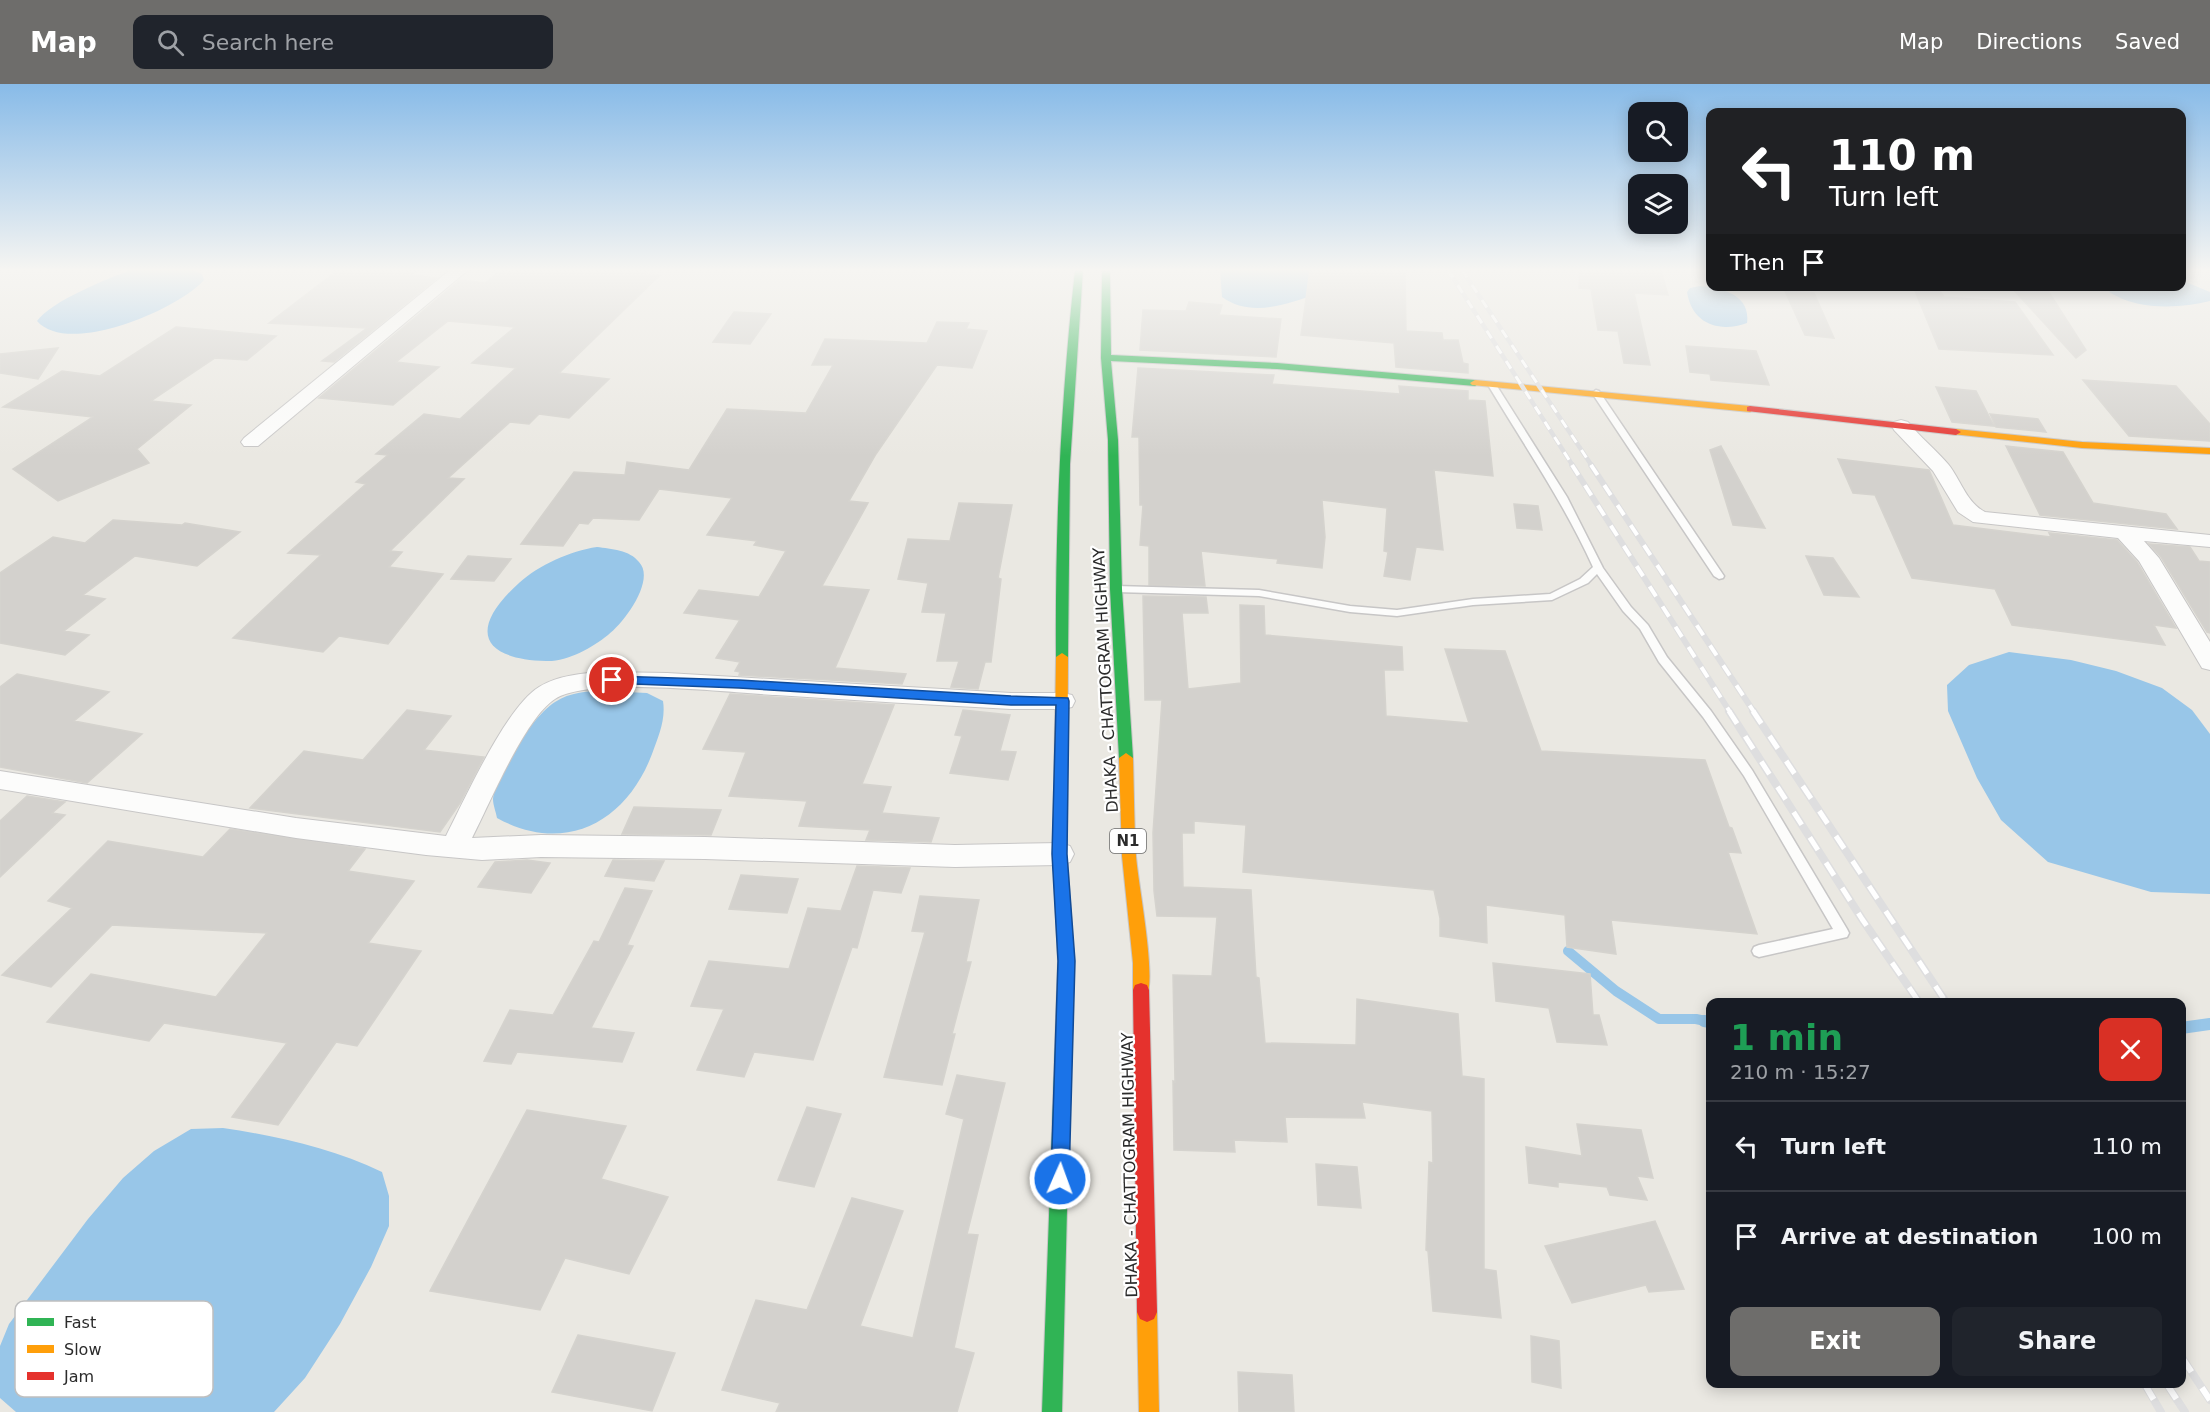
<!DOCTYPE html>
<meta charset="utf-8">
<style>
body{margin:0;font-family:"DejaVu Sans",sans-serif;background:#20242c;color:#f1f3f6;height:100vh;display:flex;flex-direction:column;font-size:22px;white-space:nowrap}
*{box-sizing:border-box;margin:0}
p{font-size:20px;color:#9ea1a6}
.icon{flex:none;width:33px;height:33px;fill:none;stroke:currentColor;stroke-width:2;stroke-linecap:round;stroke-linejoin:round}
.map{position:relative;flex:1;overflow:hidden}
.sheet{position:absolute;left:1706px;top:914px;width:480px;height:390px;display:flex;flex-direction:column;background:#171b24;border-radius:12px;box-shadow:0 3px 15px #0003}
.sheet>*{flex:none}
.top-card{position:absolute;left:1706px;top:24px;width:480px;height:183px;border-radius:12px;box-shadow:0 3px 15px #0003;background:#202124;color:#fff;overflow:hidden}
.controls{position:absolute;left:1628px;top:18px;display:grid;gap:12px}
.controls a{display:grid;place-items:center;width:60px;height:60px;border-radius:12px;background:#171b24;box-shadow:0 3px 15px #0003;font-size:30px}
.pin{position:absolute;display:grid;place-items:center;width:51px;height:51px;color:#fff;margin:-26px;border:3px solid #fff;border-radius:50%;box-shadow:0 2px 6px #0007}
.me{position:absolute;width:66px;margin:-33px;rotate:2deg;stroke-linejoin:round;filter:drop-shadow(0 0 4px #0008)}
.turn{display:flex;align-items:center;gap:21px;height:126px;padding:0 24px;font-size:27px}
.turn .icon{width:78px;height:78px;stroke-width:2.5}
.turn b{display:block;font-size:42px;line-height:51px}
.then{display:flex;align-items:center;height:57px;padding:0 24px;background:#0003;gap:12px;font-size:22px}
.round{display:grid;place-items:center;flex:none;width:63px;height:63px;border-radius:12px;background:#20242c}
.overview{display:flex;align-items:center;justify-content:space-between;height:102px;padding:0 24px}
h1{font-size:36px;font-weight:700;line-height:45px;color:#1e9e55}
.cta{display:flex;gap:12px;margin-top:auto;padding:12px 24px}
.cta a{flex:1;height:69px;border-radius:12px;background:#6e6d6b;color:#fff;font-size:24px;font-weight:700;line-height:69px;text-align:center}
.cta a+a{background:#20242c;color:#f1f3f6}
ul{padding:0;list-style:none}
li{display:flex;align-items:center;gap:18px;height:90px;padding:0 24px;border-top:2px solid #363941}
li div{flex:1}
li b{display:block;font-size:22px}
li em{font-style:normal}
header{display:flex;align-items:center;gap:36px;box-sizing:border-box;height:84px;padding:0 30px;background:#6e6d6b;color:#fff}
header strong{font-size:28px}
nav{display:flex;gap:33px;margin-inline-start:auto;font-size:21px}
.search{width:420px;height:54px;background:#20242c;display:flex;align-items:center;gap:15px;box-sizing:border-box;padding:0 21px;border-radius:12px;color:#9ea1a6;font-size:22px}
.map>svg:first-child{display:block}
</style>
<header>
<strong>Map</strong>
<div class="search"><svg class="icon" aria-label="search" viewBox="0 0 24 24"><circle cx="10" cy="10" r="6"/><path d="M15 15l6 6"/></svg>Search here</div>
<nav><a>Map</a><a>Directions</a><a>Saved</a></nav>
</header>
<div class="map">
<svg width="2210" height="1328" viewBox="0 0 2210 1328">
<rect width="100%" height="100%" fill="#eae8e2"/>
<path fill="#98c6e8" d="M 131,186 L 192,186 L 202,190 L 204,196 C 179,225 68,273 37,237 C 50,218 108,194 131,186 Z
M 1220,186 L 1323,186 L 1323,193 L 1317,210 C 1286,220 1251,234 1222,213 Z
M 2181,196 L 2210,208 L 2210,217 C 2178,225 2137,226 2109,208 L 2117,203 L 2181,202 Z
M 1700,202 C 1721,204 1751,210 1747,239 C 1719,249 1692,240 1687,208 L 1690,204 Z
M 597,463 C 611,465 630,466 639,478 C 656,496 624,539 608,551 C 592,564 567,578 546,577 C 479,575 469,544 519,499 C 539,481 570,467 597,463 Z
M 2009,568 L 2071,576 L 2116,587 L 2162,604 L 2192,626 L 2210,650 L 2210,810 L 2151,808 L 2048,778 L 2001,736 L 1977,694 L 1948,627 L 1947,601 L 1969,581 Z
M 605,607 L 647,609 L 663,617 C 666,636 658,653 652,670 C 626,739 564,771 497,734 C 496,728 493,721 493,715 C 495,689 533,632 555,618 C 570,608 588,607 605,607 Z
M 223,1044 C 277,1052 332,1064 382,1088 L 389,1112 L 389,1142 L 371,1183 L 340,1240 L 305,1294 L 274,1328 L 16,1328 L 0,1314 L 0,1262 L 9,1240 L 88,1135 L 123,1094 L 154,1067 L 191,1045 Z"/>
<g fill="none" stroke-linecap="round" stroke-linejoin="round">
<path stroke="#98c6e8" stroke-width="10" d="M 1568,867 L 1616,907 L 1659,935 L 1696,935 L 1710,938"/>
<path stroke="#98c6e8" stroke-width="12" d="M 1704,937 L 1710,938
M 2181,944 L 2210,940"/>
</g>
<path fill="#d3d1cd" stroke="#d5d3ce" stroke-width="1.5" d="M 338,186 L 419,186 L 412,191 L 437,194 L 334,278 L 322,277 L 367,244 L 269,239 Z
M 501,186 L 648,186 L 644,190 L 660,191 L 559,289 L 609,295 L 569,334 L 539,330 L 529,340 L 510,338 L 448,394 L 464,395 L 390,467 L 402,468 L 389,483 L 443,490 L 388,560 L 339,552 L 323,568 L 233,554 L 321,471 L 288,469 L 366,400 L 356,398 L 388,371 L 376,370 L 424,330 L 460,335 L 516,284 L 472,279 L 515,243 L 448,237 L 396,278 L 439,283 L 393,321 L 319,314 L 460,196 L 485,199 Z
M 1310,186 L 1405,186 L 1406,247 L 1442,249 L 1443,256 L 1458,256 L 1463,279 L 1468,280 L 1468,289 L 1396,283 L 1394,259 L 1301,251 Z
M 1580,186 L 1661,186 L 1668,211 L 1634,209 L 1650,281 L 1624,279 L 1618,247 L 1598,246 L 1591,205 L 1579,204 Z
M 1913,202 L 1938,204 L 1944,213 L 2015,218 L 2053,271 L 1939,265 Z
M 2010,202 L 2045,202 L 2086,266 L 2076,274 Z
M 1785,207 L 1814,209 L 1834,254 L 1805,251 Z
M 1189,218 L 1222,221 L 1219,231 L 1281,235 L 1276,273 L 1140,266 L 1143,226 L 1186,227 Z
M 734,228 L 771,230 L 750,260 L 713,258 Z
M 937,238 L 969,239 L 966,245 L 987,247 L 972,284 L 937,281 L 876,370 L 849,417 L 868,419 L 822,502 L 869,506 L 835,584 L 906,590 L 902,600 L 739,591 L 740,588 L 735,587 L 740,578 L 716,574 L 740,536 L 684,529 L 699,506 L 759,513 L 786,467 L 754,461 L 757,457 L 707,451 L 732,414 L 659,405 L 639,436 L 593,434 L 588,440 L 579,439 L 563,462 L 521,460 L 574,388 L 625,391 L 627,378 L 689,386 L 727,325 L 806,329 L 833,281 L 812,281 L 825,255 L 927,259 Z
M 176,243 L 276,252 L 247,276 L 215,274 L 151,317 L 191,321 L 137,365 L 149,379 L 58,417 L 13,385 L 93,333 L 3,323 L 62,287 L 100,292 Z
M 1686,262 L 1756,267 L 1769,301 L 1711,296 L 1710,290 L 1690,288 Z
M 58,264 L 38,295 L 0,289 L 0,270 Z
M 1138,284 L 1274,291 L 1272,300 L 1400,310 L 1399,302 L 1468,307 L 1468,316 L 1485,317 L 1493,392 L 1434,386 L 1443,466 L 1416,463 L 1410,496 L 1384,492 L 1388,468 L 1384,467 L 1387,424 L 1322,416 L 1325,453 L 1322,484 L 1277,479 L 1278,475 L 1201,467 L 1205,502 L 1149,501 L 1149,462 L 1140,461 L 1143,421 L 1140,421 L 1139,353 L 1132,353 Z
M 2083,296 L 2176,302 L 2210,340 L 2210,357 L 2129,352 Z
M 1936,303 L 1976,307 L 1994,342 L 1952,338 Z
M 1990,330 L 2038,335 L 2046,348 L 1996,343 Z
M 1721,362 L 1765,444 L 1733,441 L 1710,366 Z
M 2006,362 L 2063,368 L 2093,419 L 2166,430 L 2177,445 L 2040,431 Z
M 1838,375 L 1929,386 L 1953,441 L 2051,453 L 2049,449 L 2117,456 L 2137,478 L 2176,544 L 2154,541 L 2165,561 L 2012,541 L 1995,505 L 1912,494 L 1875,411 L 1853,409 Z
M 959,419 L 1012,421 L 998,494 L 1001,495 L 991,578 L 985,578 L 978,605 L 951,603 L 959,577 L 937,577 L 946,529 L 922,528 L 928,499 L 898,495 L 908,455 L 950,457 Z
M 1514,420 L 1538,422 L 1542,446 L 1517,444 Z
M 113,436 L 182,441 L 185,439 L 240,448 L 197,482 L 135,472 L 83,511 L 105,515 L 64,547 L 89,551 L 65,571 L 0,559 L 0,489 L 53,453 L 85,459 Z
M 2149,460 L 2190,463 L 2199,477 L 2210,478 L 2210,549 L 2207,548 L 2161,473 Z
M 468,472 L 511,475 L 494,497 L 451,495 Z
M 1806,472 L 1833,474 L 1859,513 L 1824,511 Z
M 1143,512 L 1206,513 L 1208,529 L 1182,529 L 1188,605 L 1241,599 L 1240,521 L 1264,522 L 1265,551 L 1402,563 L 1403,586 L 1384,586 L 1386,632 L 1469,639 L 1445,565 L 1505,567 L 1541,667 L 1705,676 L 1729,743 L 1732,744 L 1741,769 L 1728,768 L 1757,850 L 1611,836 L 1616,870 L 1567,863 L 1565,831 L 1486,821 L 1487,859 L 1440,852 L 1440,834 L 1434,806 L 1243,788 L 1246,741 L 1194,737 L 1194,749 L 1182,749 L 1183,803 L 1251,806 L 1256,893 L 1259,894 L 1265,959 L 1356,961 L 1357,915 L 1458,930 L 1462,992 L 1484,995 L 1484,1185 L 1496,1187 L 1501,1234 L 1433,1227 L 1428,1167 L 1426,1166 L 1429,1078 L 1433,1079 L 1432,1027 L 1362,1018 L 1365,1034 L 1285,1033 L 1287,1058 L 1234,1056 L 1235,1068 L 1174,1066 L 1173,997 L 1175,998 L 1173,891 L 1212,892 L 1217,833 L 1157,832 L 1154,807 L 1153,749 L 1162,616 L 1145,616 Z
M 17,590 L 109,608 L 74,637 L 142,650 L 87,699 L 0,683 L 0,603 Z
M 730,610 L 894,621 L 862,700 L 891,703 L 882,729 L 939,734 L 931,758 L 866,756 L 870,746 L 799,742 L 807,717 L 729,712 L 746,668 L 703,665 Z
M 407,626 L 451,632 L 424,666 L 484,673 L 460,719 L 440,748 L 250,724 L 304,667 L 363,676 Z
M 963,626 L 1010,631 L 1000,667 L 1016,668 L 1008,696 L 950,689 L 962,652 L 955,651 Z
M 27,712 L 65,718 L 52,729 L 65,731 L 0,793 L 0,737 Z
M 634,723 L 721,726 L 711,751 L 622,750 Z
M 230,745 L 365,765 L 348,787 L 414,797 L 368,859 L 421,867 L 357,962 L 336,958 L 278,1041 L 232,1033 L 287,959 L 164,939 L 149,957 L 47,938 L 91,890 L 216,913 L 267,849 L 112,841 L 51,903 L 2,891 L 72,824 L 48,817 L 108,757 L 203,773 Z
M 527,776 L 550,779 L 531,809 L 478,803 L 495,778 Z
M 613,776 L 664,777 L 654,797 L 605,792 Z
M 857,782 L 910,784 L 901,809 L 873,806 L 857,864 L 852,863 L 813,976 L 754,968 L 744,993 L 697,986 L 724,925 L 691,922 L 709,877 L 789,885 L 808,824 L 841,827 Z
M 741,791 L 798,795 L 787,829 L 729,825 Z
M 625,804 L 652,807 L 627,861 L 633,862 L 591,944 L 634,949 L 622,978 L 517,968 L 511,980 L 484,977 L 510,926 L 553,931 L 594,857 L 599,858 Z
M 920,812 L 979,816 L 966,878 L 971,878 L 952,950 L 955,950 L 942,1001 L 884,993 L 925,848 L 912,847 Z
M 1493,879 L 1590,890 L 1593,931 L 1599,931 L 1607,961 L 1557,958 L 1549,924 L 1496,917 Z
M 957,991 L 1005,999 L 967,1150 L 978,1151 L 954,1264 L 974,1269 L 957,1328 L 776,1328 L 780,1319 L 722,1306 L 756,1216 L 807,1226 L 852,1114 L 903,1127 L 860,1242 L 913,1254 L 964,1035 L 946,1030 Z
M 807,1023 L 841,1030 L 814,1103 L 778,1096 Z
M 527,1026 L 626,1042 L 601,1095 L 668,1113 L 629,1190 L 565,1174 L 540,1226 L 430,1207 Z
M 1577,1040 L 1641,1046 L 1653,1094 L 1637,1092 L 1647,1116 L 1610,1111 L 1607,1103 L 1558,1098 L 1558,1103 L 1529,1099 L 1526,1063 L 1582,1072 Z
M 1316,1080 L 1357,1083 L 1361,1124 L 1318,1121 Z
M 1655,1137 L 1684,1205 L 1649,1208 L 1646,1201 L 1572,1219 L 1545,1162 Z
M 578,1251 L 675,1269 L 652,1327 L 552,1308 Z
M 1531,1252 L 1559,1257 L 1561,1304 L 1532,1298 Z
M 1238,1288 L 1292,1291 L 1294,1328 L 1239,1328 Z"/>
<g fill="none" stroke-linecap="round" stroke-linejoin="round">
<g stroke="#c7c6c6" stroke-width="3">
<path id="lane" d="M 1489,299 L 1495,299 L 1567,413 L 1603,484 L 1631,523 L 1648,541 L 1667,573 L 1711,627 L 1752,686 L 1847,845 L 1849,849 L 1847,853 L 1759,873 L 1754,871 L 1752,867 L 1754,863 L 1759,861 L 1833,845 L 1744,692 L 1703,633 L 1659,578 L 1640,545 L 1623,527 L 1597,490 L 1588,499 L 1552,516 L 1473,521 L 1397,532 L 1350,528 L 1259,512 L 1116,508 L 1111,505 L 1116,502 L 1259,506 L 1350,522 L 1397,526 L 1473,515 L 1550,510 L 1580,495 L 1593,483 C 1564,419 1524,361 1488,301 Z
M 1596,306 L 1599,307 L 1724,492 L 1723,494 L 1719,495 L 1714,492 L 1592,309 Z"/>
</g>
<g stroke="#c7c6c6" stroke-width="2">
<path id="street" d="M 450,186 L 468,186 L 258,362 L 244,362 L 241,358 L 244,354 Z
M 1901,336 L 1908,338 C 1920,353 1935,365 1948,380 C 1961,396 1966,418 1985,428 L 2210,451 L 2210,463 L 2144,457 L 2159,474 L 2210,558 L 2210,586 L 2202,584 L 2139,477 L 2118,454 L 1973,438 L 1958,428 L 1933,387 L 1894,346 L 1892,342 L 1894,338 Z
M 606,588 L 667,589 L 1011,609 L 1063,609 L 1072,611 L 1075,617 L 1072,623 L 1063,625 L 1011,625 C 933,621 854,616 776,611 C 730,609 590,592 555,615 C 525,634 490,719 472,754 L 541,751 L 705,753 L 955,761 L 1060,759 L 1070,762 L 1074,770 L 1070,778 L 1060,781 L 955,783 L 705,775 L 541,773 L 482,776 L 426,771 L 296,754 L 0,705 L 0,687 L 296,734 L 446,752 C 465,715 506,623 539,603 C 558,591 584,589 606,588 Z"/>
</g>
<g stroke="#c7c6c6" stroke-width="2">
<path id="fast" d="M 1075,186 L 1083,186 L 1070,380 L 1068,573 L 1062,577 L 1056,573 C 1055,444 1061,314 1075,186 Z
M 1102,186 L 1110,186 L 1111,271 L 1277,279 L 1475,296 L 1480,299 L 1475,302 L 1277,285 L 1111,277 L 1118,356 L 1122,505 L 1133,674 L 1126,679 L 1119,674 L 1110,505 L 1108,356 L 1101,274 Z
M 1063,956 L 1069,958 L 1071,963 L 1062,1328 L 1042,1328 L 1055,963 L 1057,958 Z"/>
</g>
<g stroke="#c7c6c6" stroke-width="2">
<path id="slow" d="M 1475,296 L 1750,322 L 1755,325 L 1750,328 L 1472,301 L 1470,299 Z
M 1956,345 L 2082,358 L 2210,364 L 2210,370 L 2082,364 L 1952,350 L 1952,346 Z
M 1062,569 L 1068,573 L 1067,770 L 1074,877 L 1071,963 L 1069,968 L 1063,970 L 1057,968 L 1055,963 L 1058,877 L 1053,770 L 1056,573 Z
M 1126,669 L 1133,674 C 1134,707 1134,740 1136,772 C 1138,799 1156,891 1147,911 L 1141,913 L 1135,911 L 1133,906 L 1133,879 L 1122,772 L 1119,674 Z
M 1147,1218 L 1154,1221 L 1157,1228 L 1159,1328 L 1139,1328 L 1137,1228 L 1140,1221 Z"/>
</g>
<g stroke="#c7c6c6" stroke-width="2">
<path id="jam" d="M 1750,322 L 1956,345 L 1961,348 L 1956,351 L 1747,327 L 1747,323 Z
M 1141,899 L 1147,901 L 1149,906 L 1157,1228 L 1154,1235 L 1147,1238 L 1140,1235 L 1137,1228 L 1133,906 L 1135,901 Z"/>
</g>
<use href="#lane" fill="#fcfcfb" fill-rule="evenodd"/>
<use href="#street" fill="#fcfcfb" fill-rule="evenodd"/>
<use href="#fast" fill="#30b455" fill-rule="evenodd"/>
<use href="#slow" fill="#ff9f0a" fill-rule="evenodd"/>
<use href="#jam" fill="#e5322d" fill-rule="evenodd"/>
<g stroke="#dededf" stroke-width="4.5">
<path id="rail-far3" d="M 1448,186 L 1573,382
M 1462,186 L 1592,382"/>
</g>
<g stroke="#dededf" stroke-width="6">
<path id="rail-far2" d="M 1572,381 L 1730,628
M 1591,381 L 1754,628"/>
</g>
<g stroke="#dededf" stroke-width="8">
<path id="rail-far1" d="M 1729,627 L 1862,835 L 1919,918
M 1753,627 L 1946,918"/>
</g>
<g stroke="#dededf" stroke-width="8">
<path id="rail" d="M 2181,1272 L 2210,1316
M 2144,1299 L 2161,1328
M 2166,1299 L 2185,1328"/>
</g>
<use href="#rail-far3" stroke="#fff" stroke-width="3" stroke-dasharray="9" stroke-linecap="butt"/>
<use href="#rail-far2" stroke="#fff" stroke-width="4" stroke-dasharray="12" stroke-linecap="butt"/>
<use href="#rail-far1" stroke="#fff" stroke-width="5" stroke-dasharray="15" stroke-linecap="butt"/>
<use href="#rail" stroke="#fff" stroke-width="6" stroke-dasharray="19" stroke-linecap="butt"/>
</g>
<linearGradient id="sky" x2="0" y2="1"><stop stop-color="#88bbe8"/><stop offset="0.5" stop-color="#f6f5f2"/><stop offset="1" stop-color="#f6f5f2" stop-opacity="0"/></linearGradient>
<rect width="2210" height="372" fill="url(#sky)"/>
<path fill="#1a73e8" stroke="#114b97" stroke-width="1.5" d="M 612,592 L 739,596 L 1011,612 L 1068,614 L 1069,617 L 1067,770 L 1075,877 L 1069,1095 L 1067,1101 L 1060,1104 L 1054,1101 L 1051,1095 L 1058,877 L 1052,770 L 1056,621 L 1011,621 L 739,604 L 607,599 L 605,596 Z"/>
<g text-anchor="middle" stroke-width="4.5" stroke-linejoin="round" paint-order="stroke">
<rect fill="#fff" stroke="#6b6b6b" stroke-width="1.5" x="1110" y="745" width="36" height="24" rx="4.5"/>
<g font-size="15" font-weight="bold" fill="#2b2b2b">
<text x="1128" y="762">N1</text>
</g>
<g font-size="16" fill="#2b2b2b" stroke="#fff">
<text transform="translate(1105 596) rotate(-93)" y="6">DHAKA - CHATTOGRAM HIGHWAY</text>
<text transform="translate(1129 1081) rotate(-91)" y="6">DHAKA - CHATTOGRAM HIGHWAY</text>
</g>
</g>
<rect x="15" y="1217" width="198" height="96" rx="9" fill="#fff" stroke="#bfbfbf" stroke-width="1.5"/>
<rect x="27" y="1234" width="27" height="8" fill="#30b455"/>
<rect x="27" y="1261" width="27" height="8" fill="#ff9f0a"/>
<rect x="27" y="1288" width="27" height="8" fill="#e5322d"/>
<g font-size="16" fill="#2b2b2b">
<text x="64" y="1244">Fast</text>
<text x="64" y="1271">Slow</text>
<text x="64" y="1298">Jam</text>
</g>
</svg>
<div class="controls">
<a><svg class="icon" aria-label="search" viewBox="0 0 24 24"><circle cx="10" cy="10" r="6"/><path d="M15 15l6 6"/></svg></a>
<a><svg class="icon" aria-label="layers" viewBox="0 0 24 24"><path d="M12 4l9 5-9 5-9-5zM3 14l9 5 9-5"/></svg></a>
</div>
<div class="pin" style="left:612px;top:596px;background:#d93025"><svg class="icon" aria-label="arrive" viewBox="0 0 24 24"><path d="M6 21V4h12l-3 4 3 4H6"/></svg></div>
<svg class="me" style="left:1060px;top:1095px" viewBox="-20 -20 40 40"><circle r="17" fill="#1a73e8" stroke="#fff" stroke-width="3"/><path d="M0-11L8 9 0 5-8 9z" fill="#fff"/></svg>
<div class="top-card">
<div class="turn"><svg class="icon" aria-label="left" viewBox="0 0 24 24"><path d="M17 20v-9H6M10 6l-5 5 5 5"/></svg><div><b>110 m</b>Turn left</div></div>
<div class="then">Then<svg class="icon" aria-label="arrive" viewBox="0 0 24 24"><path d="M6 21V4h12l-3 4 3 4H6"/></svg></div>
</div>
<section class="sheet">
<div class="overview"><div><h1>1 min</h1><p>210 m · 15:27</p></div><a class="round" style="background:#d93025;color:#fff"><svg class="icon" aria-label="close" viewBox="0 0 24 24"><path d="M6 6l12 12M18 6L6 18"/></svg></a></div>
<ul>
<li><svg class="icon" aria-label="left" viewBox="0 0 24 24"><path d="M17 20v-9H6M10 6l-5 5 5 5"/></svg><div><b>Turn left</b></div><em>110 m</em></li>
<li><svg class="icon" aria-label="arrive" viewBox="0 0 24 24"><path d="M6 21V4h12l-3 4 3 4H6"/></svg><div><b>Arrive at destination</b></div><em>100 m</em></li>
</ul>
<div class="cta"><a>Exit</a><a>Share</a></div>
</section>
</div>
